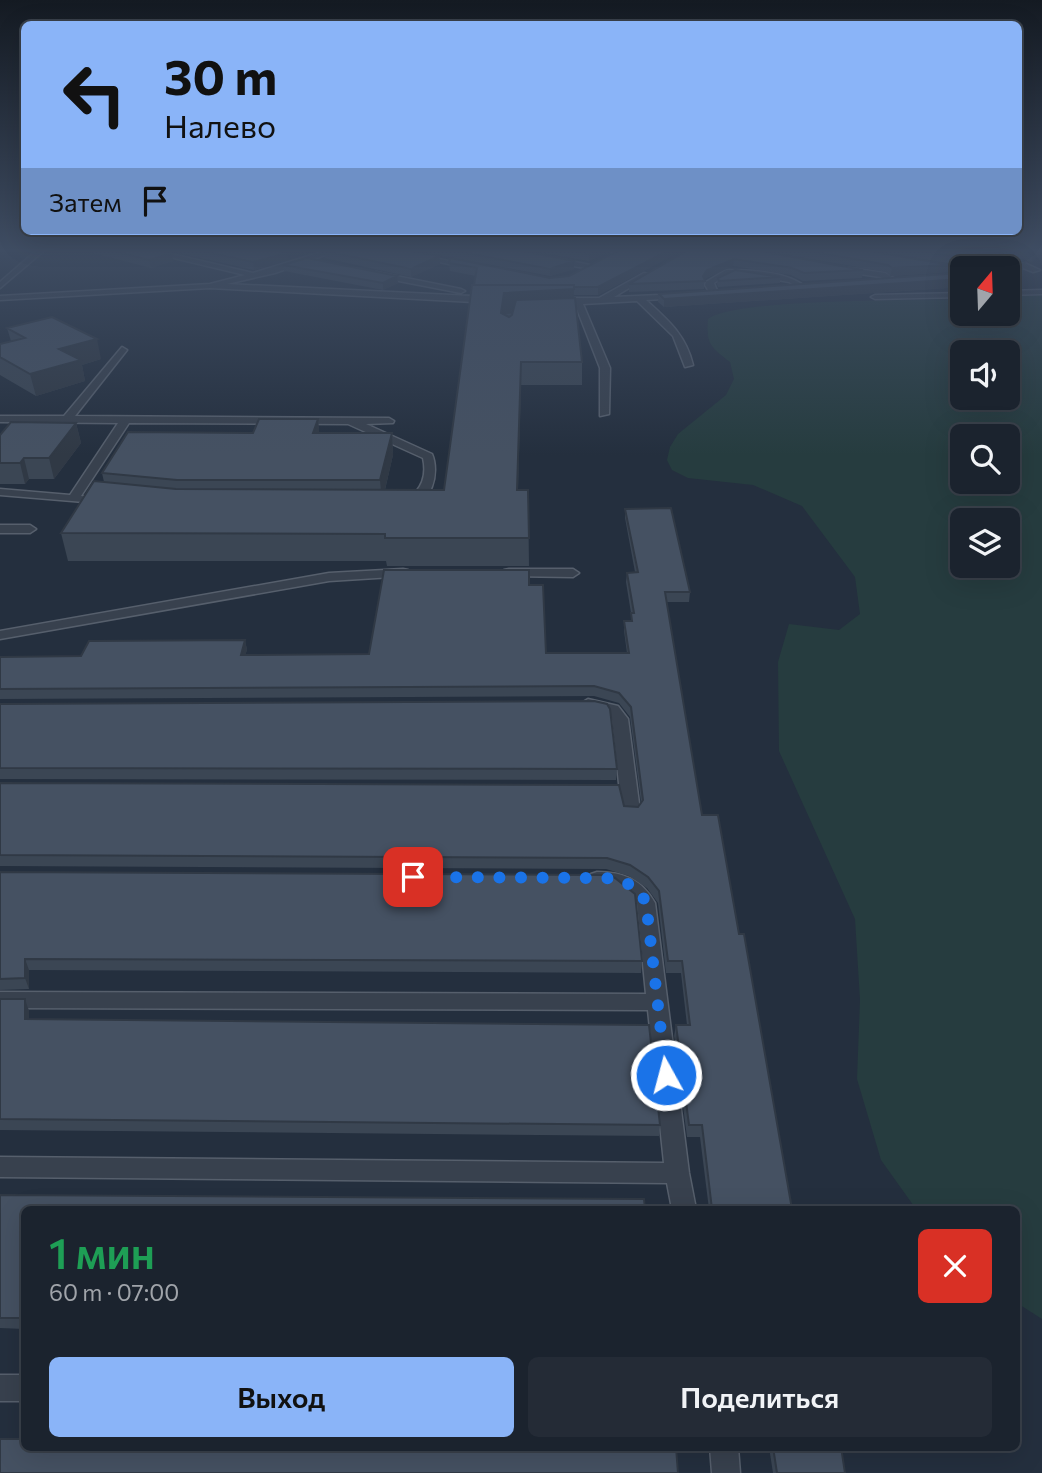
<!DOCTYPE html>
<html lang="ru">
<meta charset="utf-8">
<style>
body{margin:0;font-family:Commissioner,sans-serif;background:#242b36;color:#f1f3f6;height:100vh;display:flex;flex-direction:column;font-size:26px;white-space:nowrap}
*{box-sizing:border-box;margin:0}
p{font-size:23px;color:#a0a4aa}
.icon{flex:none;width:38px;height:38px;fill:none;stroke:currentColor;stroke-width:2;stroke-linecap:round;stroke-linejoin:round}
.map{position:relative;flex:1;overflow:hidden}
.sheet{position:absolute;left:21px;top:1206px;width:999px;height:245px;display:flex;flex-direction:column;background:#1b232e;border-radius:10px;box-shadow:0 7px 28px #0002,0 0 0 2px #39404a}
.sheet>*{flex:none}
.hud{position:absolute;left:21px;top:21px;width:1001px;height:214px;border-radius:10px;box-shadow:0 7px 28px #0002,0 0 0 2px #39404a;background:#8ab4f8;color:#111;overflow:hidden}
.needle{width:46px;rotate:19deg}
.fabs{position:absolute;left:950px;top:256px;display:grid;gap:14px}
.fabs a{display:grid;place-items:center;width:70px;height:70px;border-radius:10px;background:#1b232e;box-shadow:0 7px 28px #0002,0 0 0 2px #39404a;font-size:35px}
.pin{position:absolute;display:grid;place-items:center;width:60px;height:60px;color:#fff;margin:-30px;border-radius:14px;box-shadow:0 4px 10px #0006}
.me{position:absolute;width:77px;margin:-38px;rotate:353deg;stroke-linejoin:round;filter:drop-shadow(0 0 5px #0008)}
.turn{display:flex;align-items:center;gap:24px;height:147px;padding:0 28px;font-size:32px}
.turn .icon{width:91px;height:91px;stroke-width:2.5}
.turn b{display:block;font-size:49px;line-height:60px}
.then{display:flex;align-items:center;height:66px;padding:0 28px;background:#0003;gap:14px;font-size:26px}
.round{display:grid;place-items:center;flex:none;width:74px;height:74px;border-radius:10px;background:#242b36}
.headline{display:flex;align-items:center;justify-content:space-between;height:119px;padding:0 28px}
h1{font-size:42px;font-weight:600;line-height:52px;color:#1e9e55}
.button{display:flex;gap:14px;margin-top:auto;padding:14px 28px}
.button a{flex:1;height:80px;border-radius:10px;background:#8ab4f8;color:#111;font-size:28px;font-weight:600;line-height:80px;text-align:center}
.button a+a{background:#242b36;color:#f1f3f6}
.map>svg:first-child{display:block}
</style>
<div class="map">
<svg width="1042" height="1473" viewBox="0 0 1042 1473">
<rect width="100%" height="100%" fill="#242f3e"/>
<path fill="#263c3f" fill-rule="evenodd" d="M 1042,295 L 1042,1319 L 1017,1303 L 1017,1209 L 916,1209 L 881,1160 L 857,1079 L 860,1000 L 855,919 L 779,751 L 778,662 L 789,624 L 839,630 L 860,614 L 855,577 L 802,506 L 753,485 L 688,478 L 672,470 L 667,460 L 670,447 L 678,434 L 726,395 L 734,379 L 730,362 C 711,347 706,345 708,319 C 736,298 917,301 962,299 L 962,313 L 1008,313 L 1008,297 ZM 962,352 L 1008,352 L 1008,397 L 962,397 ZM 962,436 L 1008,436 L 1008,481 L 962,481 ZM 962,520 L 1008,520 L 1008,565 L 962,565 Z"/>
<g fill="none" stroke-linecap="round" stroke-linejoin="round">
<g stroke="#565f6c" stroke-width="3">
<path id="lane" d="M 38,249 L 46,249 L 0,288 L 0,282 Z
M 136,249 L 150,249 L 253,273 L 331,249 L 342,249 L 275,273 L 227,284 L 492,297 L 496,300 L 492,303 L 210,288 L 0,300 L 0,296 L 210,284 L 245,275 Z
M 377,249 L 392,249 L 472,266 L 468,268 Z
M 602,249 L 617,249 L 625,252 L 621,254 Z
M 1003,256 L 1009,256 L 1040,270 L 1033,272 L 1003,260 Z
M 555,258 L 590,265 L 594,267 L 590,269 L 552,262 Z
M 931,263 L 962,269 L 962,273 L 928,267 Z
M 843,267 L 885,273 L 899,281 L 895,283 L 880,277 L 840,271 Z
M 726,270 C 751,270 788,271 807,288 L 803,290 L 789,282 L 743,274 L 728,274 L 714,283 L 718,293 L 711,295 L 705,285 L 706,282 Z
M 376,272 L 461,289 L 465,291 L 461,293 L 373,276 Z
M 644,273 L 651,275 L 614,297 L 682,294 L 683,296 L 679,298 L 646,300 C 668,320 686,335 693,365 L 685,367 L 673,336 L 637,301 L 583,304 L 610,368 L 609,414 L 600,416 L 600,368 L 575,304 L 556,304 L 552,301 L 556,298 L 599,298 Z
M 1042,290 L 1042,294 L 1008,295 L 1008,291 Z
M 962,293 L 962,297 L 875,299 L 871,297 L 875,295 Z
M 122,347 L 127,350 L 75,416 L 389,418 L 394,421 L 393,423 L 366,424 L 432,454 C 440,472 432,507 407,504 L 407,500 C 422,489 427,476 423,458 L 348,424 L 129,423 L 81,496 L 108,500 L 108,504 L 0,495 L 0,489 L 70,495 L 118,423 L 0,422 L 0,416 L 64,416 Z
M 0,525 L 30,525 L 36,529 L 30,533 L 0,533 Z
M 403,569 L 408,570 L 408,576 L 329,581 L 0,639 L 0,631 L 329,573 Z
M 509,569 L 573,569 L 579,573 L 573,577 L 504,576 L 504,570 Z
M 588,699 L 618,706 L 628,719 L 640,811 L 637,815 L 625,815 L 622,811 L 612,719 L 608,713 L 583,707 L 580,704 Z
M 597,872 C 624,872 642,880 655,903 L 689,1173 L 696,1209 L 672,1209 L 667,1183 L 0,1177 L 0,1157 L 664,1163 L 648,1010 L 0,1008 L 0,992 L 646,994 L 637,903 L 619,887 L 591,882 L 588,878 L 591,874 Z
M 0,1375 L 24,1375 L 24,1401 L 0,1401 Z
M 710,1447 L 738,1447 L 740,1473 L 712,1473 Z"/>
</g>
<use href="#lane" fill="#38414e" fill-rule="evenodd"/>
</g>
<path fill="#3b4654" d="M 78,249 L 155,249 L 172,253 L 173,261 L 151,268 Z
M 162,249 L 272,249 L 288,260 L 254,270 Z
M 272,249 L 328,249 L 304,253 Z
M 407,249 L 513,249 L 574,269 L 550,276 Z
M 520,249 L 614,249 L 589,261 Z
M 622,249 L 685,249 L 598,295 L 574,295 L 582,362 L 582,385 L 521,385 L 518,490 L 528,490 L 529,566 L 387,566 L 386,561 L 68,561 L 61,533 L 104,482 L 102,473 L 253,433 L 318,419 L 319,433 L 392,433 L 393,455 L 385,490 L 444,490 L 476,276 L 450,271 L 449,263 L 550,278 L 569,276 Z
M 690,249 L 863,270 L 862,278 L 803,281 L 791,275 L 733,266 L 706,278 L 704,280 L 704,289 L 629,292 L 629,284 Z
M 754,249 L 858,249 L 948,272 L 890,276 L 886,272 Z
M 862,249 L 972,249 L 1023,269 L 1008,268 L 962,268 L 962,272 L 960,265 Z
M 974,249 L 1042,249 L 1042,251 L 1031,262 L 994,250 Z
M 324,251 L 439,256 L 440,264 L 411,277 L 325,258 Z
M 283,265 L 397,276 L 398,283 L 383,290 L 284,271 Z
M 962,273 L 962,287 L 664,307 L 658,302 L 659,294 Z
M 780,277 L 780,283 L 718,287 L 717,284 L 718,278 Z
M 7,328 L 101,359 L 82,365 L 85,381 L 36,396 L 0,375 L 0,344 L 11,341 Z
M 76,423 L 81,443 L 54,479 L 29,479 L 25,484 L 0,484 L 0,435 Z
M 625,509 L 690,592 L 689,602 L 667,602 L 702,815 L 739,934 L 792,1209 L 709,1209 L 700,1137 L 687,1137 L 674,1036 L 676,1025 L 687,1025 L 681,973 L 666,973 L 658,903 L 647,888 L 629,876 L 606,869 L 0,866 L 0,783 L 638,807 L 641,802 L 630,717 L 619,703 L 594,696 L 0,699 L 0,657 L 81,656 L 245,640 L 247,650 L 245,655 L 369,654 L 529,585 L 546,653 L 627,653 L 624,631 L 624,621 L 631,621 L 631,613 L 626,582 L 627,573 L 635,572 L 625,518 Z
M 0,704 L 617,769 L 616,780 L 0,779 Z
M 0,872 L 642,961 L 641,973 L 29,970 L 29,989 L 0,990 Z
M 0,999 L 25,999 L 29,1011 L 29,1019 L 660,1125 L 659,1136 L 0,1130 Z
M 0,1195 L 24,1209 L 24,1329 L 0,1328 Z
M 769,1447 L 841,1447 L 845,1473 L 773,1473 Z"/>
<path fill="#303945" d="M 304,249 L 328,249 L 304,253 Z
M 599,249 L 614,249 L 589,261 L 589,254 Z
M 671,249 L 685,249 L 598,295 L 598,287 Z
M 1038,249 L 1042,249 L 1042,251 L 1031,262 L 1033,254 Z
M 172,253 L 173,261 L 151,268 L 149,260 Z
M 287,253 L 288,260 L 254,270 L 253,262 Z
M 439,256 L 440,264 L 411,277 L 411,269 Z
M 734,259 L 733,266 L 706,278 L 704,281 L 703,276 L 707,270 Z
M 574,261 L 574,269 L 550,276 L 550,269 Z
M 1025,262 L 1023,269 L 1008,284 L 1008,276 Z
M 950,265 L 948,272 L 890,276 L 892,268 Z
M 397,276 L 398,283 L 383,290 L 383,283 Z
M 962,279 L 962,287 L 664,307 L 664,299 Z
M 574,289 L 574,310 L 504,314 L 501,313 L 504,293 Z
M 97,339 L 101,359 L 82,365 L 85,381 L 36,396 L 30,374 L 59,349 Z
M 521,362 L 521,385 L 517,517 L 517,490 Z
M 318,419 L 320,441 L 313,433 Z
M 76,423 L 81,443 L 54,479 L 49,458 Z
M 392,433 L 393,455 L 382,502 L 380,480 Z
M 24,458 L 29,479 L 25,484 L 20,463 Z
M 245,640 L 247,650 L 242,666 L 241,655 Z
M 25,959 L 29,970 L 29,989 L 25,978 Z
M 25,999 L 29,1011 L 29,1031 L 25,1019 Z"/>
<path fill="#455162" stroke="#303945" stroke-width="2" d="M 106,249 L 155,249 L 172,253 L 149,260 Z
M 193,249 L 272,249 L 287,253 L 253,262 Z
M 329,249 L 401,249 L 439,256 L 411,269 L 324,251 Z
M 446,249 L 513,249 L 574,261 L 550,269 Z
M 562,249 L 599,249 L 589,254 Z
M 622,249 L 671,249 L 598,287 L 574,287 L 574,285 L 474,285 L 477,268 L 449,263 L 450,258 L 550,278 L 569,276 Z
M 690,249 L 749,249 L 863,270 L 804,273 L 792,268 L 734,259 L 707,270 L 703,276 L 705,281 L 629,284 Z
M 797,249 L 858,249 L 950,265 L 892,268 L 888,265 Z
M 908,249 L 972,249 L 1011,256 L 1025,262 L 1010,276 L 1008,276 L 1008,268 L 965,268 L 962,258 Z
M 1016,249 L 1038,249 L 1033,254 Z
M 307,258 L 397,276 L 383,283 L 283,265 Z
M 735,270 L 780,277 L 719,281 L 718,278 Z
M 962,273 L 962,279 L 664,299 L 659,294 Z
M 472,285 L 574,285 L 574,289 L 504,293 L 501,313 L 509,317 L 512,315 L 516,300 L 575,298 L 582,362 L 521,362 L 517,490 L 528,490 L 529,538 L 385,538 L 385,534 L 61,533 L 94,481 L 176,489 L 444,490 Z
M 52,317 L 97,339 L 59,349 L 81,360 L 30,374 L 0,357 L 0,344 L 25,338 L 7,328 Z
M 259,419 L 318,419 L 313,433 L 392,433 L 380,480 L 177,480 L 102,473 L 128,432 L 253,433 Z
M 11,422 L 76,423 L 49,458 L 24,458 L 20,463 L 0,463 L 0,435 Z
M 671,508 L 690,592 L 665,592 L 702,815 L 718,815 L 739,934 L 744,934 L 792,1209 L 712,1209 L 702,1125 L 689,1125 L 676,1025 L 690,1025 L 682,961 L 668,961 L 659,891 L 648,877 L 630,865 L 607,858 L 0,855 L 0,783 L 619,785 L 624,806 L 638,807 L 643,800 L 631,707 L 619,693 L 594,686 L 0,689 L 0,657 L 81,656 L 89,641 L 245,640 L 241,655 L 369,654 L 384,570 L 529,570 L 529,585 L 543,585 L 546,653 L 629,653 L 624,621 L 632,621 L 631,613 L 634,613 L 627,573 L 638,572 L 625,509 Z
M 594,701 L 607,704 L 610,709 L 617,769 L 0,768 L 0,704 Z
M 0,872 L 606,875 L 615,878 L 635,894 L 642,961 L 25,959 L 25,978 L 0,979 Z
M 0,999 L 25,999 L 25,1019 L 649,1025 L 660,1125 L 0,1119 Z
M 0,1195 L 644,1199 L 645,1209 L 24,1209 L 24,1318 L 0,1318 Z
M 0,1439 L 24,1439 L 24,1447 L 676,1447 L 678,1473 L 0,1473 Z
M 773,1447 L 841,1447 L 845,1473 L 777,1473 Z"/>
<linearGradient id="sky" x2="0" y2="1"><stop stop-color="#141a22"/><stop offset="0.55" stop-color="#3f4d63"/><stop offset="1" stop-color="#3f4d63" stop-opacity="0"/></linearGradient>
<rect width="1042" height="455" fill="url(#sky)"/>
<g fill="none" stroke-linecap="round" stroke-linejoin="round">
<path stroke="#1a73e8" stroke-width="12" stroke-dasharray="0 21.6" d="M 413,877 L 606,878 C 626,881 635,885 646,902 L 666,1075"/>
</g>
</svg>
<div class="fabs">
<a><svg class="needle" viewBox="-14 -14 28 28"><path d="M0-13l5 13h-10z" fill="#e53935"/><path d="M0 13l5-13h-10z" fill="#a0a4aa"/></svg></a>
<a><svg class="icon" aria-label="sound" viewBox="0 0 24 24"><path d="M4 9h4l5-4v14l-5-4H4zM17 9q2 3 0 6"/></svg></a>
<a><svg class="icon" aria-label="search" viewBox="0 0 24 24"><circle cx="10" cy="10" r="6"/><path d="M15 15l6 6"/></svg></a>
<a><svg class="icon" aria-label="layers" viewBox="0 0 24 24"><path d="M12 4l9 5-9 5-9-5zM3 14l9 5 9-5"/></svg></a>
</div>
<div class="pin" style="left:413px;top:877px;background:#d93025"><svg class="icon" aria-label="arrive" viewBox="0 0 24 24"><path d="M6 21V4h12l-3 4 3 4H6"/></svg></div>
<svg class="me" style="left:666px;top:1075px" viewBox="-20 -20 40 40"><circle r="17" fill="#1a73e8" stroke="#fff" stroke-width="3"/><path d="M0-11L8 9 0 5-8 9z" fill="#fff"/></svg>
<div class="hud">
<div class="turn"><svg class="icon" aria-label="left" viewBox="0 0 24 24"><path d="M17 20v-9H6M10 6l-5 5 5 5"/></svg><div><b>30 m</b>Налево</div></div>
<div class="then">Затем<svg class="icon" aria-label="arrive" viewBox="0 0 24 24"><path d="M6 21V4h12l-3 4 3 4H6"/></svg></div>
</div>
<section class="sheet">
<div class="headline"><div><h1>1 мин</h1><p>60 m · 07:00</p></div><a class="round" style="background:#d93025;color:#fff"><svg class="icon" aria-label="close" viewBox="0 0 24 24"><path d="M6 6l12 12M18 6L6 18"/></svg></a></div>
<div class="button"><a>Выход</a><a>Поделиться</a></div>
</section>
</div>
